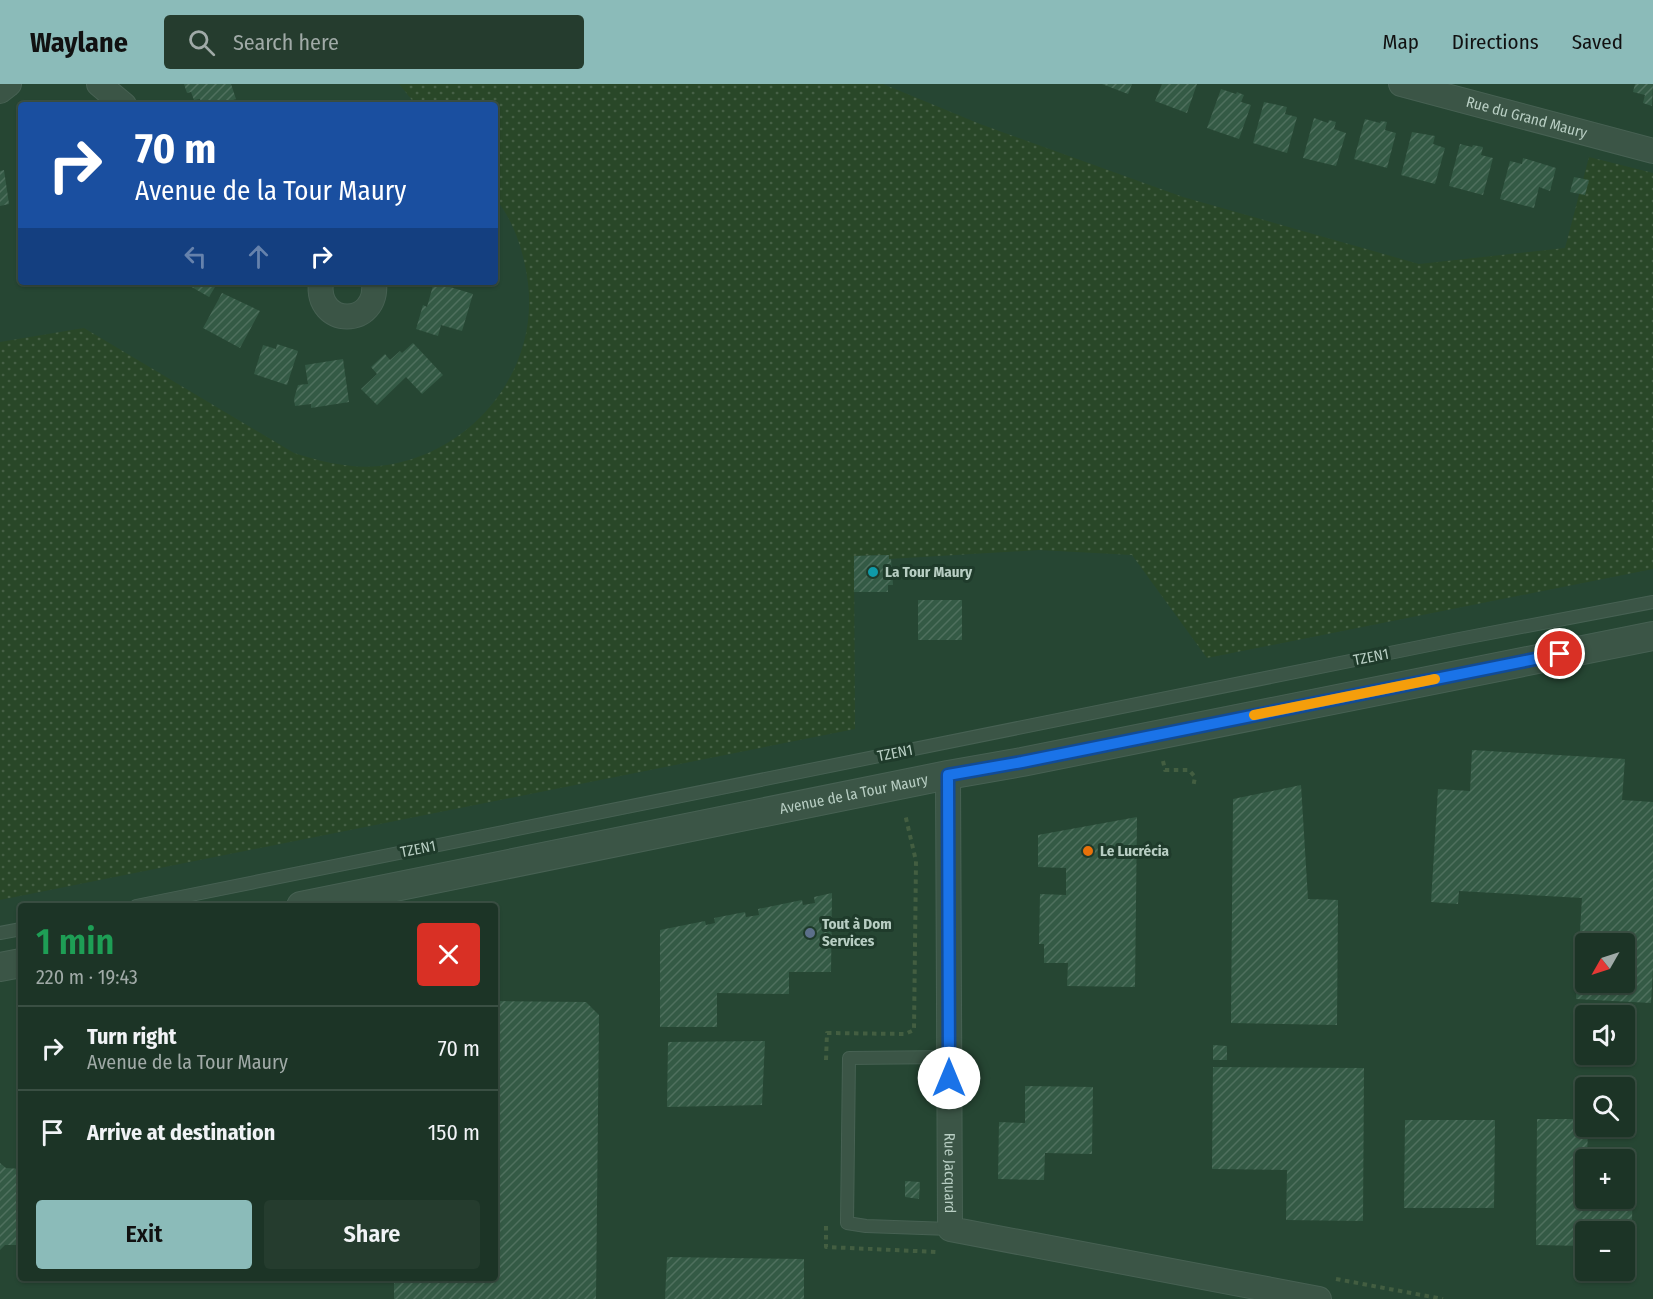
<!DOCTYPE html>
<meta charset="utf-8">
<style>
body{margin:0;font-family:"Fira Sans Condensed",sans-serif;background:#253c2e;color:#f1f3f6;height:100vh;display:flex;flex-direction:column;font-size:22px;white-space:nowrap}
*{box-sizing:border-box;margin:0}
p{font-size:20px;color:#a0aaa7}
.icon{flex:none;width:33px;height:33px;fill:none;stroke:currentColor;stroke-width:2;stroke-linecap:round;stroke-linejoin:round}
.map{position:relative;flex:1;overflow:hidden}
.drawer{position:absolute;left:18px;top:819px;width:480px;height:378px;display:flex;flex-direction:column;background:#1c3426;border-radius:6px;box-shadow:0 2px 4px #0004,0 0 0 2px #3a4f43}
.drawer>*{flex:none}
.hud{position:absolute;left:18px;top:18px;width:480px;height:183px;border-radius:6px;box-shadow:0 2px 4px #0004,0 0 0 2px #3a4f43;background:#1a4fa0;color:#fff;overflow:hidden}
.needle{width:39px;rotate:231deg}
.tools{position:absolute;left:1575px;top:849px;display:grid;gap:12px}
.tools a{display:grid;place-items:center;width:60px;height:60px;border-radius:6px;background:#1c3426;box-shadow:0 2px 4px #0004,0 0 0 2px #3a4f43;font-size:30px}
.pin{position:absolute;display:grid;place-items:center;width:51px;height:51px;color:#fff;margin:-26px;border:3px solid #fff;border-radius:50%;box-shadow:0 2px 6px #0007}
.me{position:absolute;width:66px;margin:-33px;rotate:0deg;stroke-linejoin:round;filter:drop-shadow(0 0 4px #0008)}
.turn{display:flex;align-items:center;gap:21px;height:126px;padding:0 18px;font-size:27px}
.turn .icon{width:78px;height:78px;stroke-width:2.5}
.turn b{display:block;font-size:42px;line-height:51px}
.lanes{display:flex;align-items:center;height:57px;padding:0 18px;background:#0003;justify-content:center;gap:30px;direction:ltr}
.lanes .off{opacity:.35}
.round{display:grid;place-items:center;flex:none;width:63px;height:63px;border-radius:6px;background:#253c2e}
.headline{display:flex;align-items:center;justify-content:space-between;height:102px;padding:0 18px}
h1{font-size:36px;font-weight:600;line-height:45px;color:#1e9e55}
.cta{display:flex;gap:12px;margin-top:auto;padding:12px 18px}
.cta a{flex:1;height:69px;border-radius:6px;background:#8bbbb9;color:#111;font-size:24px;font-weight:600;line-height:69px;text-align:center}
.cta a+a{background:#253c2e;color:#f1f3f6}
ul{padding:0;list-style:none}
li{display:flex;align-items:center;gap:18px;height:84px;padding:0 18px;border-top:2px solid #3a4f43}
li div{flex:1}
li b{display:block;font-size:22px}
li em{font-style:normal}
header{display:flex;align-items:center;gap:36px;box-sizing:border-box;height:84px;padding:0 30px;background:#8bbbb9;color:#111}
header strong{font-size:28px}
nav{display:flex;gap:33px;margin-inline-start:auto;font-size:21px}
.search{width:420px;height:54px;background:#253c2e;display:flex;align-items:center;gap:15px;box-sizing:border-box;padding:0 21px;border-radius:6px;color:#a0aaa7;font-size:22px}
.map>svg:first-child{display:block}
</style>
<header>
<strong>Waylane</strong>
<div class="search"><svg class="icon" aria-label="search" viewBox="0 0 24 24"><circle cx="10" cy="10" r="6"/><path d="M15 15l6 6"/></svg>Search here</div>
<nav><a>Map</a><a>Directions</a><a>Saved</a></nav>
</header>
<div class="map">
<svg width="1653" height="1215" viewBox="0 0 1653 1215">
<defs>
<pattern id="grass-dots" width="8" height="8" patternUnits="userSpaceOnUse" patternTransform="scale(1.5)"><rect width="8" height="8" fill="#294728"/><path d="M2 2h.1M6 6h.1" fill="none" stroke="#466046" stroke-width="1.8" stroke-linecap="round"/></pattern>
<pattern id="building-hatch" width="6" height="6" patternUnits="userSpaceOnUse" patternTransform="scale(1.5)"><rect width="6" height="6" fill="#345a45"/><path d="M-1 1l2-2M0 6l6-6M5 7l2-2" fill="none" stroke="#4f705e"/></pattern>
</defs>
<rect width="100%" height="100%" fill="#264633"/>
<path fill="url(#grass-dots)" d="M 399,0 L 883,0 L 980,40 L 1183,113 L 1419,180 L 1565,164 L 1589,73 L 1653,89 L 1653,485 L 1207,574 L 1132,471 L 1039,466 L 889,475 L 888,471 L 854,472 L 855,645 L 0,816 L 0,258 L 84,244 L 294,369 C 322,378 351,385 380,382 C 470,372 539,289 528,199 C 524,169 515,138 495,114 L 495,21 L 416,21 Z"/>
<path fill="url(#building-hatch)" fill-rule="evenodd" d="M 184,0 L 231,0 L 236,15 L 218,21 L 202,21 L 200,15 L 194,16 L 191,8 L 187,9 Z
M 1102,0 L 1132,0 L 1128,10 Z
M 1162,0 L 1197,0 L 1187,29 L 1155,17 Z
M 1635,0 L 1653,0 L 1652,22 L 1643,19 L 1645,11 L 1633,8 Z
M 1221,5 L 1236,10 L 1237,8 L 1244,11 L 1241,18 L 1251,21 L 1239,55 L 1207,44 Z
M 1264,18 L 1287,23 L 1285,30 L 1297,33 L 1287,69 L 1253,59 Z
M 1314,34 L 1328,39 L 1329,36 L 1336,38 L 1334,45 L 1346,49 L 1336,82 L 1303,74 Z
M 1365,35 L 1380,39 L 1381,37 L 1387,38 L 1385,46 L 1396,49 L 1387,84 L 1354,75 Z
M 1412,48 L 1435,52 L 1433,60 L 1445,64 L 1435,100 L 1401,91 Z
M 1460,60 L 1472,63 L 1473,61 L 1483,63 L 1481,71 L 1493,74 L 1483,111 L 1449,102 Z
M 1523,74 L 1556,84 L 1550,107 L 1539,103 L 1534,124 L 1500,115 L 1510,77 L 1522,80 Z
M 4,86 L 9,120 L 0,122 L 0,87 Z
M 1574,93 L 1589,96 L 1585,111 L 1570,108 Z
M 183,198 L 218,198 L 209,213 Z
M 434,198 L 473,210 L 462,247 L 441,241 L 438,252 L 416,245 L 423,221 L 427,223 Z
M 222,209 L 260,227 L 240,264 L 203,244 Z
M 413,259 L 443,291 L 422,310 L 406,293 L 377,321 L 361,305 L 377,290 L 371,283 L 385,270 L 390,276 L 400,267 L 402,269 Z
M 277,260 L 298,267 L 287,301 L 254,290 L 263,261 L 276,265 Z
M 343,275 L 349,318 L 311,324 L 311,320 L 295,322 L 294,315 L 298,301 L 308,300 L 305,281 Z
M 889,471 L 889,475 L 891,475 L 893,501 L 888,501 L 888,508 L 854,508 L 854,472 Z
M 918,516 L 962,516 L 962,556 L 918,556 Z
M 1472,666 L 1625,675 L 1622,716 L 1653,718 L 1653,884 L 1651,919 L 1576,915 L 1582,814 L 1459,807 L 1458,820 L 1431,818 L 1438,705 L 1470,707 ZM 1586,860 L 1624,860 L 1624,898 L 1586,898 Z
M 1301,701 L 1308,815 L 1338,816 L 1337,941 L 1231,939 L 1233,715 Z
M 1137,733 L 1135,903 L 1067,902 L 1068,879 L 1044,879 L 1044,860 L 1039,860 L 1040,810 L 1066,811 L 1066,784 L 1038,783 L 1038,751 Z
M 832,809 L 831,888 L 789,888 L 789,910 L 717,909 L 717,943 L 660,943 L 660,846 L 705,837 L 706,841 L 715,839 L 714,834 L 745,828 L 746,833 L 759,831 L 758,825 L 802,816 L 803,821 L 815,819 L 814,813 Z
M 495,917 L 586,918 L 599,931 L 596,1215 L 394,1215 L 394,1194 L 495,1194 Z
M 765,957 L 762,1021 L 667,1023 L 668,958 Z
M 1213,961 L 1227,962 L 1227,976 L 1213,976 Z
M 1213,983 L 1364,984 L 1363,1137 L 1286,1136 L 1287,1086 L 1212,1085 Z
M 1025,1002 L 1093,1003 L 1092,1070 L 1045,1069 L 1044,1096 L 998,1095 L 999,1038 L 1025,1039 Z
M 1537,1035 L 1586,1035 L 1586,1042 L 1588,1042 L 1587,1076 L 1586,1076 L 1586,1114 L 1624,1114 L 1624,1085 L 1633,1086 L 1632,1137 L 1621,1137 L 1621,1143 L 1586,1143 L 1586,1162 L 1536,1161 Z
M 1405,1036 L 1495,1036 L 1494,1124 L 1404,1124 Z
M 0,1079 L 6,1084 L 21,1085 L 21,1161 L 5,1161 L 0,1166 Z
M 905,1097 L 920,1098 L 919,1115 L 905,1113 Z
M 667,1173 L 804,1175 L 804,1215 L 665,1215 Z"/>
<g fill="none" stroke-linecap="round" stroke-linejoin="round">
<g stroke="#476153" stroke-width="14">
<path id="service" d="M 136,822 L 1459,555 L 1653,518
M 0,849 L 21,845
M 949,973 L 849,974 L 847,1139 L 866,1142 L 950,1145"/>
</g>
<g stroke="#476153" stroke-width="26">
<g id="minor">
<path d="M 99,0 L 124,21"/>
<path id="s1" d="M 1401,0 L 1653,67"/>
<path d="M 0,7 L 9,0"/>
<path d="M 321,198 C 315,244 379,244 374,198"/>
<path id="s2" d="M 948,691 L 950,1145 L 1319,1215"/>
</g>
</g>
<g stroke="#476153" stroke-width="30">
<g id="tertiary">
<path id="s3" d="M 301,822 L 948,691 L 1022,678 L 1653,552"/>
<path d="M 0,883 L 21,879"/>
</g>
</g>
<path stroke="#435e41" stroke-width="4" stroke-dasharray="4.5 4.5" stroke-linecap="butt" d="M 1163,677 L 1165,686 L 1189,686 L 1195,693 L 1193,704
M 826,976 L 827,949 L 905,950 L 914,946 L 916,777 L 905,730
M 826,1142 L 826,1163 L 938,1168
M 1336,1195 L 1443,1215"/>
<use href="#service" stroke="#3b5546" stroke-width="12"/>
<use href="#minor" stroke="#3b5546" stroke-width="24"/>
<use href="#tertiary" stroke="#3b5546" stroke-width="28"/>
</g>
<g fill="none" stroke-linecap="round" stroke-linejoin="round">
<g stroke="#114b97" stroke-width="15">
<path id="route" d="M 949,994 L 948,691 L 1022,678 L 1560,570"/>
</g>
<use href="#route" stroke="#1a73e8" stroke-width="10"/>
<path stroke="#f59e0b" stroke-width="10" d="M 1254,631 L 1435,595"/>
</g>
<circle fill="#0f9aa8" stroke="#1f3b2b" stroke-width="2" cx="873" cy="488" r="6"/>
<circle fill="#e8710a" stroke="#1f3b2b" stroke-width="2" cx="1088" cy="767" r="6"/>
<circle fill="#5c6f8a" stroke="#1f3b2b" stroke-width="2" cx="810" cy="849" r="6"/>
<g text-anchor="middle" stroke-width="6" stroke-linejoin="round" paint-order="stroke">
<g font-size="15" fill="#b8cec3" stroke="#1f3b2b">
<text dy="5" stroke="none"><textPath href="#s1" startOffset="130">Rue du Grand Maury</textPath></text>
<text transform="translate(1371 573) rotate(-11)" y="5">TZEN1</text>
<text transform="translate(895 669) rotate(-11)" y="5">TZEN1</text>
<text dy="5" stroke="none"><textPath href="#s3" startOffset="564">Avenue de la Tour Maury</textPath></text>
<text transform="translate(418 765) rotate(-11)" y="5">TZEN1</text>
<text dy="5" stroke="none"><textPath href="#s2" startOffset="398">Rue Jacquard</textPath></text>
</g>
<g font-size="15" font-weight="bold" fill="#b8cec3" stroke="#1f3b2b" text-anchor="start">
<text x="885" y="493">La Tour Maury</text>
<text x="1100" y="772">Le Lucrécia</text>
<text x="822" y="845">Tout à Dom<tspan x="822" dy="17">Services</tspan></text>
</g>
</g>
</svg>
<div class="tools">
<a><svg class="needle" viewBox="-14 -14 28 28"><path d="M0-13l5 13h-10z" fill="#e53935"/><path d="M0 13l5-13h-10z" fill="#a0aaa7"/></svg></a>
<a><svg class="icon" aria-label="sound" viewBox="0 0 24 24"><path d="M4 9h4l5-4v14l-5-4H4zM17 9q2 3 0 6"/></svg></a>
<a><svg class="icon" aria-label="search" viewBox="0 0 24 24"><circle cx="10" cy="10" r="6"/><path d="M15 15l6 6"/></svg></a>
<a>+</a>
<a>−</a>
</div>
<div class="pin" style="left:1560px;top:570px;background:#d93025"><svg class="icon" aria-label="arrive" viewBox="0 0 24 24"><path d="M6 21V4h12l-3 4 3 4H6"/></svg></div>
<svg class="me" style="left:949px;top:994px" viewBox="-20 -20 40 40"><circle r="19" fill="#fff"/><path d="M0-13L10 11 0 6-10 11z" fill="#1a73e8"/></svg>
<div class="hud">
<div class="turn"><svg class="icon" aria-label="right" viewBox="0 0 24 24"><path d="M7 20v-9h11M14 6l5 5-5 5"/></svg><div><b>70 m</b>Avenue de la Tour Maury</div></div>
<div class="lanes"><svg class="icon off" aria-label="left" viewBox="0 0 24 24"><path d="M17 20v-9H6M10 6l-5 5 5 5"/></svg><svg class="icon off" aria-label="ahead" viewBox="0 0 24 24"><path d="M12 20V5M6 11l6-6 6 6"/></svg><svg class="icon" aria-label="right" viewBox="0 0 24 24"><path d="M7 20v-9h11M14 6l5 5-5 5"/></svg></div>
</div>
<section class="drawer">
<div class="headline"><div><h1>1 min</h1><p>220 m · 19:43</p></div><a class="round" style="background:#d93025;color:#fff"><svg class="icon" aria-label="close" viewBox="0 0 24 24"><path d="M6 6l12 12M18 6L6 18"/></svg></a></div>
<ul>
<li><svg class="icon" aria-label="right" viewBox="0 0 24 24"><path d="M7 20v-9h11M14 6l5 5-5 5"/></svg><div><b>Turn right</b><p>Avenue de la Tour Maury</p></div><em>70 m</em></li>
<li><svg class="icon" aria-label="arrive" viewBox="0 0 24 24"><path d="M6 21V4h12l-3 4 3 4H6"/></svg><div><b>Arrive at destination</b></div><em>150 m</em></li>
</ul>
<div class="cta"><a>Exit</a><a>Share</a></div>
</section>
</div>
